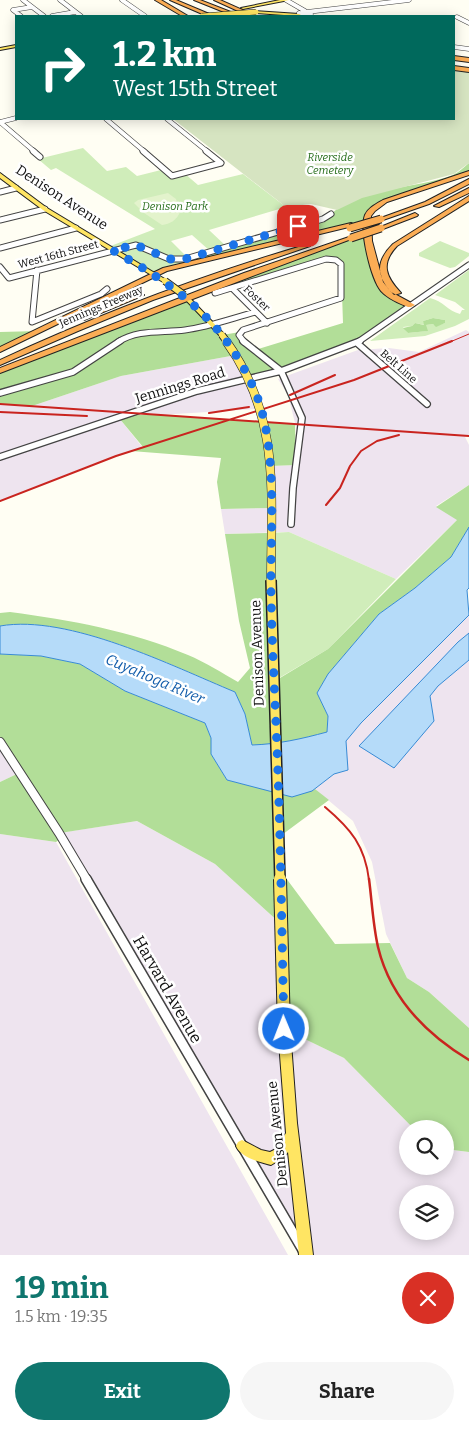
<!DOCTYPE html>
<meta charset="utf-8">
<style>
body{margin:0;font-family:Bitter,serif;background:#f6f6f6;color:#222;height:100vh;display:flex;flex-direction:column;font-size:19px;white-space:nowrap}
*{box-sizing:border-box;margin:0}
p{font-size:16px;color:#767676}
.icon{flex:none;width:28px;height:28px;fill:none;stroke:currentColor;stroke-width:2;stroke-linecap:round;stroke-linejoin:round}
.map{position:relative;height:1255px;overflow:hidden}
.sheet{display:flex;flex-direction:column;background:#fff;flex:1}
.sheet>*{flex:none}
.banner{position:absolute;left:15px;top:15px;width:440px;height:105px;border-radius:0px;box-shadow:0 2px 12px #0003;background:#00695c;color:#fff;overflow:hidden}
.fabs{position:absolute;left:399px;top:1120px;display:grid;gap:10px}
.fabs a{display:grid;place-items:center;width:55px;height:55px;border-radius:50%;background:#fff;box-shadow:0 2px 12px #0003;font-size:25px}
.pin{position:absolute;display:grid;place-items:center;width:42px;height:42px;color:#fff;margin:-21px;border-radius:10px;box-shadow:0 2px 8px #0006}
.me{position:absolute;width:55px;margin:-28px;rotate:359deg;stroke-linejoin:round;filter:drop-shadow(0 0 4px #0008)}
.turn{display:flex;align-items:center;gap:18px;height:105px;padding:0 15px;font-size:22px}
.turn .icon{width:65px;height:65px;stroke-width:2.5}
.turn b{display:block;font-size:35px;line-height:42px}
.round{display:grid;place-items:center;flex:none;width:52px;height:52px;border-radius:26px;background:#f6f6f6}
.summary{display:flex;align-items:center;justify-content:space-between;height:85px;padding:0 15px}
h1{font-size:30px;font-weight:700;line-height:38px;color:#0f766e}
.button{display:flex;gap:10px;margin-top:auto;padding:10px 15px}
.button a{flex:1;height:58px;border-radius:30px;background:#0f766e;color:#fff;font-size:20px;font-weight:700;line-height:58px;text-align:center}
.button a+a{background:#f6f6f6;color:#222}
.map>svg:first-child{display:block}
</style>
<div class="map">
<svg width="469" height="1255" viewBox="0 0 469 1255">
<rect width="100%" height="100%" fill="#fffef3"/>
<path fill="#eee4ef" fill-rule="evenodd" d="M 466,330 L 469,332 L 469,436 L 465,437 L 469,445 L 469,485 L 436,506 L 458,519 L 396,579 L 289,532 L 225,534 L 221,509 L 270,508 L 270,466 L 296,465 L 296,427 L 288,395 L 278,379 L 358,350 L 389,348 L 419,352 Z
M 236,355 L 257,409 L 159,415 L 134,413 L 119,418 L 143,448 L 93,464 L 0,501 L 0,404 L 32,406 L 121,376 Z
M 469,615 L 469,1028 L 429,992 L 407,978 L 386,934 L 372,862 L 353,821 L 315,789 L 334,774 L 348,770 L 345,741 L 361,723 Z
M 0,740 L 19,773 L 0,782 Z
M 137,821 L 215,864 L 281,924 L 284,1029 L 344,1058 L 414,1129 L 408,1129 L 408,1166 L 445,1166 L 445,1149 L 469,1152 L 469,1255 L 306,1255 L 59,833 ZM 408,1194 L 445,1194 L 445,1231 L 408,1231 Z
M 0,834 L 56,842 L 288,1255 L 0,1255 Z"/>
<path fill="#d0edba" fill-rule="evenodd" d="M 83,148 L 107,171 L 126,167 L 137,176 L 165,169 L 172,176 L 184,173 L 198,185 L 243,174 L 286,207 L 209,230 L 227,247 L 210,251 L 192,235 L 171,241 L 193,263 L 155,274 L 108,247 L 155,229 L 56,168 L 51,170 L 38,159 Z
M 440,241 L 469,253 L 469,256 L 455,267 L 450,268 L 419,256 L 419,253 Z
M 469,270 L 469,319 L 455,326 L 425,336 L 370,341 L 430,298 C 443,301 448,311 460,314 L 462,310 L 465,310 L 455,302 L 435,295 ZM 433,318 L 445,320 L 445,323 L 436,326 L 433,324 L 425,325 L 427,331 L 408,333 L 403,327 L 412,326 L 415,323 L 425,325 L 423,321 Z
M 289,532 L 396,579 L 328,649 L 274,681 L 270,533 Z"/>
<path fill="#b2de98" d="M 469,163 L 469,173 L 379,205 L 364,222 L 193,263 L 188,258 L 331,214 C 361,187 416,189 453,175 C 459,172 464,167 469,163 Z
M 367,232 L 382,288 L 411,305 L 357,343 L 249,379 L 236,355 L 121,376 L 32,406 L 0,404 L 0,371 L 188,299 L 222,335 L 240,332 L 239,335 L 255,350 L 343,323 L 341,264 L 329,259 L 215,293 L 210,289 Z
M 433,318 L 445,320 L 445,323 L 436,327 L 433,324 L 426,325 L 428,331 L 408,333 L 403,328 L 412,326 L 415,323 L 424,325 L 423,321 Z
M 39,331 L 0,350 L 0,332 Z
M 126,415 L 159,415 L 295,424 L 296,465 L 270,466 L 270,508 L 221,509 L 217,482 L 221,458 L 131,451 L 143,447 L 119,418 Z
M 469,485 L 469,527 L 451,557 L 415,588 L 379,614 L 328,674 L 317,693 L 328,716 L 327,732 L 282,744 L 252,745 L 245,714 L 235,692 C 171,665 69,614 0,626 L 0,613 L 10,612 C 71,620 131,631 188,655 C 205,662 222,673 238,682 L 250,668 L 239,621 L 225,534 L 270,533 L 275,681 L 328,649 L 457,520 L 436,507 Z
M 0,654 L 41,656 L 80,664 L 125,691 L 205,723 L 211,738 L 211,754 L 227,780 L 255,787 L 312,791 L 315,789 L 329,800 L 279,837 L 280,870 L 335,944 L 390,943 L 407,978 L 429,992 L 469,1028 L 469,1152 L 445,1149 L 445,1129 L 414,1129 L 344,1058 L 284,1029 L 281,924 L 215,864 L 137,821 L 60,833 L 62,838 L 56,842 L 0,834 L 0,782 L 19,773 L 0,741 Z"/>
<path fill="#d6e4c1" d="M 454,71 L 469,72 L 469,163 L 454,174 L 362,198 L 337,210 L 311,204 L 286,207 L 173,119 L 454,119 Z"/>
<path fill="#e3f3cc" d="M 168,193 L 176,199 L 180,212 C 177,220 170,224 162,225 L 144,213 L 134,203 L 138,200 Z"/>
<path fill="#b5dbf9" stroke="#378ad5" d="M 469,527 L 469,588 L 467,590 L 469,615 L 361,723 L 346,741 L 348,770 L 334,774 L 312,791 L 292,797 L 227,780 L 211,754 L 211,738 L 205,723 L 125,691 L 80,664 L 41,656 L 0,654 L 0,626 C 69,614 172,666 235,692 L 245,714 L 252,745 C 279,744 301,739 327,732 L 328,716 L 317,693 L 328,674 L 379,614 L 415,588 L 451,557 Z
M 469,633 L 469,660 L 438,686 L 430,696 L 434,721 L 394,768 L 359,746 L 458,642 Z"/>
<g fill="none" stroke-linecap="round" stroke-linejoin="round">
<g stroke="#434343" stroke-width="5">
<path id="minor-far4" d="M 23,0 L 44,16
M 60,0 L 81,16
M 122,0 L 145,16
M 286,0 L 305,11
M 307,12 L 409,0
M 21,16 L 13,10 L 32,7
M 52,16 L 75,12
M 302,16 L 299,13 L 311,14
M 457,17 L 469,23
M 454,47 L 469,49
M 106,119 L 145,152
M 167,119 L 208,152
M 0,122 L 35,152
M 0,122 L 16,118"/>
</g>
<g stroke="#434343" stroke-width="7">
<path id="minor-far3" d="M 33,151 L 40,157
M 143,151 L 172,176 L 221,163
M 206,151 L 221,163
M 0,192 L 16,188
M 0,220 L 45,209
M 0,248 L 76,228
M 0,267 L 9,278 L 136,245 L 169,259 L 185,259 L 323,219 L 331,214
M 37,270 L 32,322 L 101,294 L 107,289
M 232,288 L 267,323
M 215,293 L 326,259 L 336,260 L 341,264 L 341,298 L 243,330 L 239,335 L 244,342
M 118,342 C 138,329 162,333 185,330 C 209,327 233,318 256,312
M 358,342 L 469,265"/>
</g>
<g stroke="#434343" stroke-width="8">
<path id="minor-far2" d="M 243,341 L 281,371 L 302,418 L 293,488 L 291,524
M 357,343 L 427,404
M 0,393 L 73,372 L 120,341
M 0,457 L 197,391 L 281,371 L 360,341"/>
</g>
<g stroke="#434343" stroke-width="10">
<path id="minor-far1" d="M 0,742 L 59,833 L 87,880"/>
</g>
<g stroke="#434343" stroke-width="12">
<path id="minor" d="M 86,879 L 306,1255"/>
</g>
<g stroke="#212121" stroke-width="2">
<path id="major" d="M 280,0 L 289,0 L 243,9 L 241,8 Z
M 254,11 L 299,14 L 301,15 L 298,16 L 256,13 Z
M 16,45 L 16,47 L 0,50 L 0,48 Z
M 0,173 L 47,208 L 168,281 L 163,282 L 43,210 L 0,178 Z
M 184,293 L 186,294 L 224,334 L 224,336 L 220,336 L 182,296 L 182,294 Z
M 284,1023 L 288,1025 L 290,1029 L 297,1123 L 313,1255 L 299,1255 L 288,1152 L 284,1157 L 271,1165 C 260,1162 241,1158 236,1146 L 238,1142 L 242,1140 L 261,1150 L 270,1152 L 276,1149 L 286,1133 L 278,1029 L 280,1025 Z"/>
</g>
<g stroke="#212121" stroke-width="2">
<path id="highway" d="M 155,0 L 161,0 L 188,16 L 182,16 Z
M 170,0 L 176,0 L 214,16 L 207,16 Z
M 194,0 L 200,0 L 241,16 L 234,16 Z
M 214,0 L 220,0 L 256,16 L 249,16 Z
M 454,56 L 469,58 L 469,62 L 454,60 Z
M 454,66 L 469,68 L 469,72 L 454,70 Z
M 469,171 L 469,175 L 387,202 L 375,211 L 371,216 L 372,241 L 383,282 L 391,292 L 415,305 L 411,307 L 408,307 C 399,303 388,299 381,291 C 371,279 359,230 365,215 C 368,208 376,204 383,200 Z
M 469,179 L 469,184 L 429,204 L 383,220 L 378,219 L 425,202 Z
M 469,188 L 469,193 L 439,207 L 434,206 Z
M 469,196 L 469,201 L 397,246 C 380,264 386,277 401,293 L 394,295 C 376,277 375,262 393,244 Z
M 415,213 L 418,215 L 417,216 L 383,229 L 378,228 Z
M 351,223 L 353,224 L 353,226 L 167,271 L 0,352 L 0,347 L 163,268 Z
M 349,237 L 354,238 L 250,277 L 0,373 L 0,368 L 244,273 Z
M 305,245 L 310,246 L 153,300 L 78,331 L 0,365 L 0,360 C 99,314 200,276 305,245 Z
M 137,293 L 144,295 L 84,320 L 81,320 L 77,318 Z"/>
</g>
<use href="#minor-far4" stroke="#fff" stroke-width="4"/>
<use href="#minor-far3" stroke="#fff" stroke-width="5"/>
<use href="#minor-far2" stroke="#fff" stroke-width="5.5"/>
<use href="#minor-far1" stroke="#fff" stroke-width="8"/>
<use href="#minor" stroke="#fff" stroke-width="9"/>
<use href="#major" fill="#ffe563" fill-rule="evenodd"/>
<use href="#highway" fill="#fbad55" fill-rule="evenodd"/>
<path stroke="#c9241f" stroke-width="1" d="M 450,342 L 469,334"/>
<path stroke="#c9241f" stroke-width="2" d="M 290,395 L 335,375
M 0,404 L 469,436
M 0,412 L 87,416
M 209,413 L 249,407
M 0,501 L 116,456 L 354,380 L 452,341
M 326,505 L 340,488 L 350,466 L 361,451 L 377,441 L 399,435
M 325,807 C 351,829 365,846 369,880"/>
<path stroke="#c9241f" stroke-width="2.5" d="M 369,879 C 372,902 373,925 378,947 C 390,997 426,1034 469,1060"/>
<g stroke="#212121" stroke-width="6" stroke-linecap="butt">
<path id="major-bridge-far4" d="M 202,16 L 256,12"/>
</g>
<g stroke="#212121" stroke-width="8" stroke-linecap="butt">
<path id="major-bridge-far3" d="M 165,281 L 184,295
M 222,335 L 227,342"/>
</g>
<g stroke="#212121" stroke-width="9" stroke-linecap="butt">
<path id="major-bridge-far2" d="M 226,341 C 281,417 271,493 271,581"/>
</g>
<g stroke="#212121" stroke-width="12" stroke-linecap="butt">
<path id="major-bridge-far1" d="M 271,580 L 280,880"/>
</g>
<g stroke="#212121" stroke-width="14" stroke-linecap="butt">
<path id="major-bridge" d="M 280,879 L 284,1029"/>
</g>
<g stroke="#212121" stroke-width="9" stroke-linecap="butt">
<path id="highway-bridge" d="M 350,228 L 381,219
M 351,238 L 381,228"/>
</g>
<use href="#major-bridge-far4" stroke="#ffe563" stroke-width="5"/>
<use href="#major-bridge-far3" stroke="#ffe563" stroke-width="6"/>
<use href="#major-bridge-far2" stroke="#ffe563" stroke-width="8"/>
<use href="#major-bridge-far1" stroke="#ffe563" stroke-width="9"/>
<use href="#major-bridge" stroke="#ffe563" stroke-width="12"/>
<use href="#highway-bridge" stroke="#fbad55" stroke-width="7"/>
</g>
<g fill="none" stroke-linecap="round" stroke-linejoin="round">
<path stroke="#1a73e8" stroke-width="9" stroke-dasharray="0 16.2" d="M 284,1029 C 282,944 281,859 278,774 C 276,713 272,652 271,591 C 270,529 279,446 254,389 C 223,319 176,286 112,250 L 136,245 L 169,259 L 185,259 L 298,226"/>
</g>
<g text-anchor="middle" stroke-width="5" stroke-linejoin="round" paint-order="stroke">
<g font-size="11" font-style="italic" fill="#266d1b" stroke="#fff">
<text x="330" y="161">Riverside<tspan x="330" dy="13">Cemetery</tspan></text>
<text x="175" y="210">Denison Park</text>
</g>
<g font-size="11" fill="#101010" stroke="#fff">
<text transform="translate(58 254) rotate(-15)" y="4">West 16th Street</text>
<text transform="translate(257 298) rotate(44)" y="4">Foster</text>
<text transform="translate(101 306) rotate(-23)" y="4">Jennings Freeway</text>
<text transform="translate(399 366) rotate(41)" y="4">Belt Line</text>
</g>
<g font-size="14" fill="#101010" stroke="#fff">
<text transform="translate(62 197) rotate(33)" y="5">Denison Avenue</text>
<text transform="translate(180 385) rotate(-17)" y="5">Jennings Road</text>
<text transform="translate(257 653) rotate(-92)" y="5">Denison Avenue</text>
<text transform="translate(277 1134) rotate(-96)" y="5">Denison Avenue</text>
</g>
<g font-size="15" font-style="italic" fill="#115caa" stroke="#fff">
<text transform="translate(155 679) rotate(23)" y="5">Cuyahoga River</text>
</g>
<g font-size="16" fill="#101010" stroke="#fff">
<text transform="translate(168 989) rotate(60)" y="6">Harvard Avenue</text>
</g>
</g>
</svg>
<div class="fabs">
<a><svg class="icon" aria-label="search" viewBox="0 0 24 24"><circle cx="10" cy="10" r="6"/><path d="M15 15l6 6"/></svg></a>
<a><svg class="icon" aria-label="layers" viewBox="0 0 24 24"><path d="M12 4l9 5-9 5-9-5zM3 14l9 5 9-5"/></svg></a>
</div>
<div class="pin" style="left:298px;top:226px;background:#d93025"><svg class="icon" aria-label="arrive" viewBox="0 0 24 24"><path d="M6 21V4h12l-3 4 3 4H6"/></svg></div>
<svg class="me" style="left:284px;top:1029px" viewBox="-20 -20 40 40"><circle r="17" fill="#1a73e8" stroke="#fff" stroke-width="3"/><path d="M0-11L8 9 0 5-8 9z" fill="#fff"/></svg>
<div class="banner">
<div class="turn"><svg class="icon" aria-label="right" viewBox="0 0 24 24"><path d="M7 20v-9h11M14 6l5 5-5 5"/></svg><div><b>1.2 km</b>West 15th Street</div></div>
</div>
</div>
<section class="sheet">
<div class="summary"><div><h1>19 min</h1><p>1.5 km · 19:35</p></div><a class="round" style="background:#d93025;color:#fff"><svg class="icon" aria-label="close" viewBox="0 0 24 24"><path d="M6 6l12 12M18 6L6 18"/></svg></a></div>
<div class="button"><a>Exit</a><a>Share</a></div>
</section>
